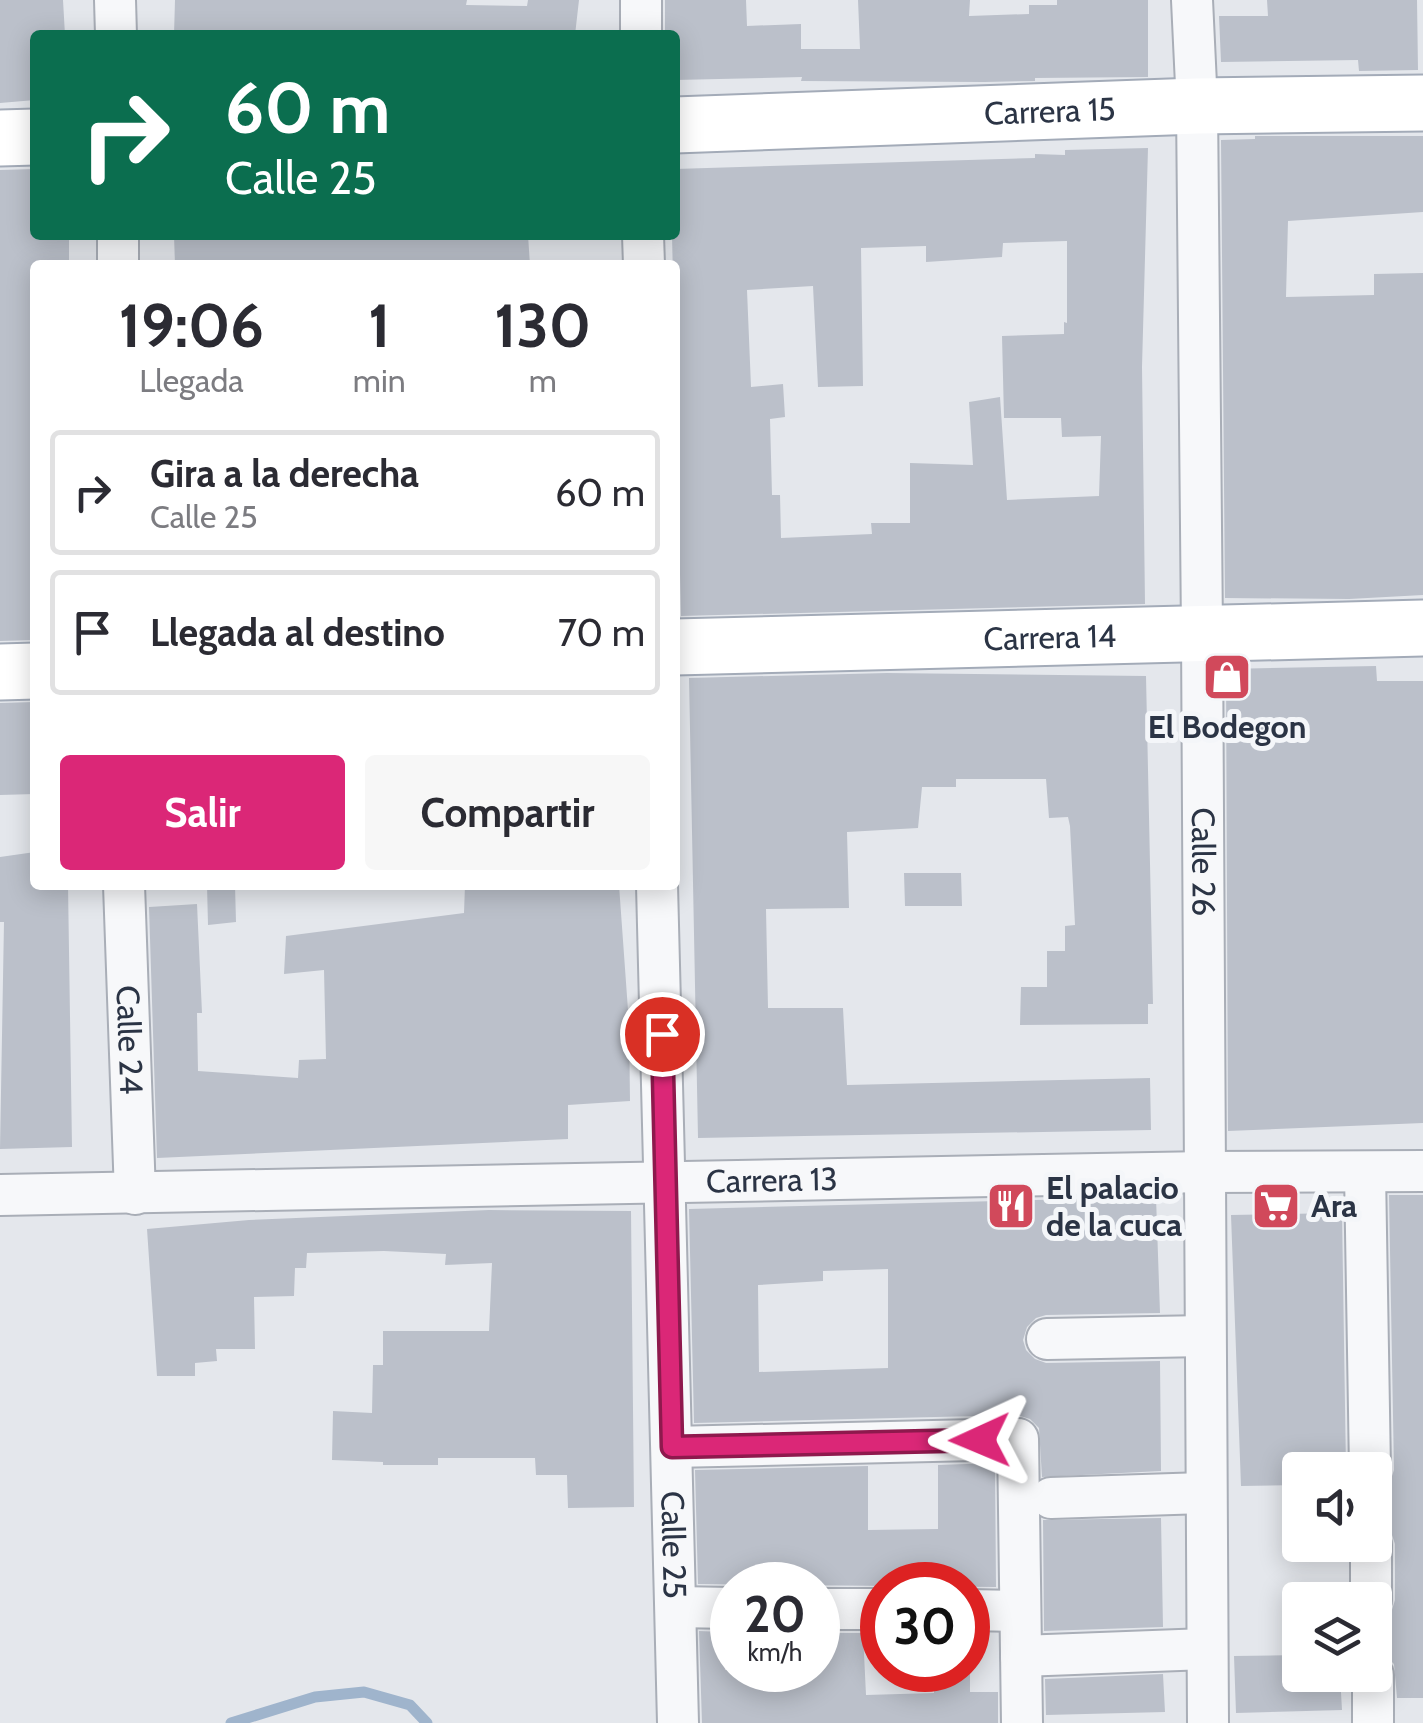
<!DOCTYPE html>
<html lang="es">
<style>
body{margin:0;font-family:Cabin,sans-serif;background:#f7f7f7;color:#2b2b33;height:100vh;display:flex;flex-direction:column;font-size:38px;white-space:nowrap}
*{box-sizing:border-box;margin:0}
p{font-size:32px;color:#7c7c81}
.icon{flex:none;width:55px;height:55px;fill:none;stroke:currentColor;stroke-width:2;stroke-linecap:round;stroke-linejoin:round}
.map{position:relative;flex:1;overflow:hidden}
.drawer{position:absolute;left:30px;top:260px;width:650px;height:630px;display:flex;flex-direction:column;background:#fff;border-radius:10px;box-shadow:0 5px 25px #0003}
.drawer>*{flex:none}
.top-card{position:absolute;left:30px;top:30px;width:650px;height:210px;border-radius:10px;box-shadow:0 5px 25px #0003;background:#0b6e4f;color:#fff;overflow:hidden}
.buttons{position:absolute;left:1282px;top:1452px;display:grid;gap:20px}
.buttons a{display:grid;place-items:center;width:110px;height:110px;border-radius:10px;background:#fff;box-shadow:0 5px 25px #0003;font-size:50px}
.speed{position:absolute;left:710px;top:1562px;display:flex;gap:20px;font-size:50px;font-weight:700;text-align:center}
.speed>*{display:grid;place-content:center;width:130px;height:130px;border-radius:50%;background:#fff;box-shadow:0 5px 25px #0003;line-height:1}
.speed small{font-size:25px;font-weight:400}
.speed .limit{border:15px solid #d22;background:#fff;color:#111}
.pin{position:absolute;display:grid;place-items:center;width:85px;height:85px;color:#fff;margin:-42px;border:5px solid #fff;border-radius:50%;box-shadow:0 2px 10px #0007}
.me{position:absolute;width:110px;margin:-55px;rotate:269deg;stroke-linejoin:round;filter:drop-shadow(0 0 8px #0008)}
.turn{display:flex;align-items:center;gap:35px;height:210px;padding:0 30px;font-size:45px}
.turn .icon{width:130px;height:130px;stroke-width:2.5}
.turn b{display:block;font-size:70px;line-height:85px}
.eta{display:flex;justify-content:space-evenly;align-items:center;height:170px;text-align:center}
.eta b{font-size:60px;font-weight:700;line-height:70px}
.primary-button{display:flex;gap:20px;margin-top:auto;padding:20px 30px}
.primary-button a{flex:1;height:115px;border-radius:10px;background:#db2777;color:#fff;font-size:40px;font-weight:700;line-height:115px;text-align:center}
.primary-button a+a{background:#f7f7f7;color:#2b2b33}
ul{padding:0;list-style:none}
li{display:flex;align-items:center;gap:30px;height:125px;margin:0 20px 15px;padding:0 10px;border:5px solid #e1e1e2;border-radius:10px}
li div{flex:1}
li b{display:block;font-size:38px}
li em{font-style:normal}
.map>svg:first-child{display:block}
</style>
<div class="map">
<svg width="1423" height="1723" viewBox="0 0 1423 1723">
<rect width="100%" height="100%" fill="#e4e7ec"/>
<g fill="none" stroke-linecap="round" stroke-linejoin="round">
<path stroke="#9fb4cc" stroke-width="11" d="M 231,1723 L 315,1697 L 364,1692 L 410,1705 L 427,1723"/>
</g>
<path fill="#bbc0ca" fill-rule="evenodd" d="M 0,0 L 63,0 L 65,35 L 35,35 L 35,100 L 0,103 Z
M 175,0 L 467,0 L 466,5 L 527,6 L 528,0 L 579,0 L 575,35 L 174,35 Z
M 665,0 L 746,0 L 747,26 L 801,24 L 801,49 L 860,49 L 858,0 L 970,0 L 969,16 L 1029,14 L 1029,5 L 1057,5 L 1057,0 L 1148,0 L 1148,77 L 1035,78 L 1035,81 L 984,82 L 801,81 L 802,77 L 675,80 L 675,35 L 665,35 Z
M 1267,0 L 1417,0 L 1418,70 L 1359,71 L 1358,60 L 1221,62 L 1219,16 L 1268,16 Z
M 1255,136 L 1423,136 L 1423,212 L 1288,221 L 1286,297 L 1374,295 L 1374,274 L 1423,273 L 1423,595 L 1349,599 L 1225,598 L 1221,140 L 1255,139 Z
M 1148,148 L 1142,367 L 1145,604 L 681,616 L 672,235 L 675,235 L 675,169 L 1035,158 L 1035,154 L 1065,155 L 1065,150 ZM 1067,241 L 1067,323 L 1064,322 L 1064,334 L 1002,336 L 1004,418 L 1061,418 L 1062,437 L 1101,436 L 1099,496 L 1007,500 L 1000,397 L 969,402 L 973,465 L 910,463 L 910,523 L 871,523 L 872,534 L 781,538 L 780,495 L 772,495 L 770,419 L 785,417 L 783,384 L 751,387 L 747,290 L 813,286 L 818,387 L 863,386 L 861,248 L 926,246 L 926,262 L 1002,257 L 1003,243 Z
M 35,169 L 35,235 L 69,235 L 69,265 L 35,265 L 35,640 L 0,641 L 0,170 Z
M 174,235 L 528,235 L 530,265 L 175,265 Z
M 1376,666 L 1377,681 L 1423,681 L 1423,1123 L 1228,1131 L 1226,669 Z
M 887,673 L 1146,676 L 1153,1004 L 1148,1004 L 1148,1024 L 1020,1025 L 1021,987 L 1047,987 L 1047,951 L 1065,951 L 1065,926 L 1075,925 L 1070,826 L 1068,817 L 1049,818 L 1046,779 L 956,779 L 956,787 L 922,787 L 918,828 L 847,832 L 849,908 L 766,909 L 768,1008 L 843,1008 L 847,1085 L 1150,1078 L 1151,1130 L 698,1138 L 689,678 Z
M 35,702 L 35,794 L 0,795 L 0,703 Z
M 35,852 L 35,885 L 68,885 L 72,1147 L 0,1149 L 4,922 L 0,922 L 0,857 Z
M 904,873 L 961,873 L 962,906 L 905,906 Z
M 207,885 L 235,885 L 236,922 L 208,925 Z
M 465,885 L 619,885 L 629,1024 L 630,1101 L 568,1105 L 568,1139 L 157,1158 L 149,907 L 197,904 L 202,1013 L 197,1013 L 198,1071 L 298,1078 L 299,1060 L 326,1059 L 324,970 L 284,974 L 286,936 L 464,913 Z
M 1389,1195 L 1423,1195 L 1423,1698 L 1397,1698 L 1394,1664 L 1384,1654 L 1383,1621 L 1391,1613 L 1395,1600 L 1395,1544 L 1391,1532 L 1380,1523 L 1378,1496 L 1378,1492 L 1390,1482 L 1394,1470 Z
M 1156,1197 L 1160,1313 L 1046,1315 L 1036,1318 L 1027,1327 L 1023,1340 L 1026,1350 L 1035,1359 L 1046,1363 L 1160,1361 L 1161,1471 L 1042,1477 L 1039,1428 L 1030,1419 L 1017,1415 L 694,1423 L 689,1209 ZM 888,1269 L 888,1368 L 759,1372 L 758,1285 L 823,1281 L 823,1271 Z
M 489,1210 L 631,1211 L 634,1507 L 568,1508 L 567,1475 L 536,1475 L 535,1458 L 438,1458 L 438,1465 L 383,1465 L 383,1462 L 332,1460 L 333,1411 L 372,1413 L 373,1365 L 383,1365 L 383,1331 L 489,1331 L 492,1263 L 445,1265 L 446,1254 L 384,1251 L 307,1253 L 306,1268 L 295,1268 L 294,1296 L 254,1297 L 255,1349 L 216,1349 L 217,1361 L 195,1363 L 195,1376 L 157,1376 L 147,1229 L 249,1220 Z
M 1342,1213 L 1346,1470 L 1300,1470 L 1300,1485 L 1241,1486 L 1231,1215 Z
M 995,1463 L 996,1587 L 698,1584 L 695,1470 L 868,1466 L 868,1530 L 938,1529 L 938,1465 Z
M 1161,1518 L 1163,1627 L 1044,1631 L 1043,1520 Z
M 699,1631 L 722,1632 L 725,1670 L 818,1670 L 818,1633 L 863,1633 L 866,1695 L 934,1693 L 934,1670 L 970,1670 L 970,1692 L 998,1692 L 998,1723 L 702,1723 Z
M 1300,1655 L 1300,1675 L 1340,1675 L 1342,1710 L 1236,1713 L 1234,1656 Z
M 1163,1674 L 1165,1712 L 1046,1715 L 1045,1679 Z"/>
<g fill="none" stroke-linecap="round" stroke-linejoin="round">
<g stroke="#a9aeb7" stroke-width="44">
<g id="street">
<path d="M 115,0 L 116,35"/>
<path d="M 641,0 L 641,35"/>
<path id="s1" d="M 1192,0 L 1197,106 L 1202,632 L 1208,1723"/>
<path d="M 643,235 L 644,265"/>
<path d="M 118,265 L 118,235"/>
<path id="s2" d="M 124,885 L 135,1194"/>
<path id="s3" d="M 657,885 L 678,1723"/>
<path d="M 1365,1172 L 1370,1470"/>
<path id="s4" d="M 0,1195 L 1206,1172 L 1423,1171"/>
<path d="M 1047,1339 L 1205,1336"/>
<path d="M 672,1447 L 1018,1439 L 1022,1723"/>
<path d="M 1051,1498 L 1204,1493"/>
<path d="M 1371,1545 L 1371,1600"/>
<path d="M 676,1607 L 732,1608"/>
<path d="M 818,1609 L 882,1609"/>
<path d="M 968,1610 L 1020,1611"/>
<path d="M 1021,1656 L 1206,1649"/>
<path d="M 1373,1675 L 1373,1723"/>
</g>
</g>
<g stroke="#a3abb8" stroke-width="59">
<g id="primary">
<path id="s5" d="M 675,125 L 1197,106 L 1423,103"/>
<path d="M 0,138 L 35,137"/>
<path id="s6" d="M 675,647 L 1423,628"/>
<path d="M 0,672 L 35,671"/>
</g>
</g>
<use href="#street" stroke="#f7f8fa" stroke-width="40"/>
<use href="#primary" stroke="#fff" stroke-width="55"/>
</g>
<g fill="none" stroke-linecap="round" stroke-linejoin="round">
<g stroke="#8e194d" stroke-width="25">
<path id="route" d="M 662,1034 L 672,1447 L 980,1440"/>
</g>
<use href="#route" stroke="#db2777" stroke-width="18"/>
</g>
<defs>
<g id="shop-square" transform="scale(2.5)"><rect x="-9" y="-9" width="18" height="18" rx="4" fill="#d1495b" stroke="#f4f6f9"/><path d="M-5-2.5h2.3a2.7 3.5 0 0 1 5.4 0H5L5.5 6h-11ZM-1.5-2.5h3a1.5 2.3 0 0 0-3 0Z" fill="#fff"/></g>
<g id="restaurant-square" transform="scale(2.5)"><rect x="-9" y="-9" width="18" height="18" rx="4" fill="#d1495b" stroke="#f4f6f9"/><path d="M-5-6h1v4h1v-4h1v4h1v-4h1v5L-1.5 .5V6h-2V.5L-5-1ZM5-6V6H3V1.5H1.5Q1.5-4 5-6Z" fill="#fff"/></g>
<g id="supermarket-square" transform="scale(2.5)"><rect x="-9" y="-9" width="18" height="18" rx="4" fill="#d1495b" stroke="#f4f6f9"/><path d="M-6-5.5h2.5l.6 2H6L4.5 2H-2.5L-4.4-4H-6ZM-1.5 3.2a1.3 1.3 0 1 0 .1 0ZM3 3.2a1.3 1.3 0 1 0 .1 0Z" fill="#fff"/></g>
</defs>
<g fill-rule="evenodd">
<use href="#shop-square" x="1227" y="677"/>
<use href="#restaurant-square" x="1011" y="1206"/>
<use href="#supermarket-square" x="1276" y="1206"/>
</g>
<g text-anchor="middle" stroke-width="10" stroke-linejoin="round" paint-order="stroke">
<g font-size="32" fill="#2b3445" stroke="#f4f6f9">
<text dy="11" stroke="none"><textPath href="#s5" startOffset="375">Carrera 15</textPath></text>
<text dy="11" stroke="none"><textPath href="#s6" startOffset="375">Carrera 14</textPath></text>
<text dy="11" stroke="none"><textPath href="#s1" startOffset="862">Calle 26</textPath></text>
<text dy="11" stroke="none"><textPath href="#s2" startOffset="155">Calle 24</textPath></text>
<text dy="11" stroke="none"><textPath href="#s4" startOffset="772">Carrera 13</textPath></text>
<text dy="11" stroke="none"><textPath href="#s3" startOffset="660">Calle 25</textPath></text>
</g>
<g font-size="32" font-weight="bold" fill="#2b3445" stroke="#f4f6f9" text-anchor="start">
<text x="1227" y="738" text-anchor="middle">El Bodegon</text>
<text x="1046" y="1199">El palacio<tspan x="1046" dy="37">de la cuca</tspan></text>
<text x="1311" y="1217">Ara</text>
</g>
</g>
</svg>
<div class="buttons">
<a><svg class="icon" aria-label="sound" viewBox="0 0 24 24"><path d="M4 9h4l5-4v14l-5-4H4zM17 9q2 3 0 6"/></svg></a>
<a><svg class="icon" aria-label="layers" viewBox="0 0 24 24"><path d="M12 4l9 5-9 5-9-5zM3 14l9 5 9-5"/></svg></a>
</div>
<div class="speed"><div>20<small>km/h</small></div><div class="limit">30</div></div>
<div class="pin" style="left:662px;top:1034px;background:#d93025"><svg class="icon" aria-label="arrive" viewBox="0 0 24 24"><path d="M6 21V4h12l-3 4 3 4H6"/></svg></div>
<svg class="me" style="left:980px;top:1440px" viewBox="-20 -20 40 40"><path d="M0-17L14 15 0 8-14 15z" fill="#db2777" stroke="#fff" stroke-width="4"/></svg>
<div class="top-card">
<div class="turn"><svg class="icon" aria-label="right" viewBox="0 0 24 24"><path d="M7 20v-9h11M14 6l5 5-5 5"/></svg><div><b>60 m</b>Calle 25</div></div>
</div>
<section class="drawer">
<div class="eta">
<div><b>19:06</b><p>Llegada</p></div>
<div><b>1</b><p>min</p></div>
<div><b>130</b><p>m</p></div>
</div>
<ul>
<li><svg class="icon" aria-label="right" viewBox="0 0 24 24"><path d="M7 20v-9h11M14 6l5 5-5 5"/></svg><div><b>Gira a la derecha</b><p>Calle 25</p></div><em>60 m</em></li>
<li><svg class="icon" aria-label="arrive" viewBox="0 0 24 24"><path d="M6 21V4h12l-3 4 3 4H6"/></svg><div><b>Llegada al destino</b></div><em>70 m</em></li>
</ul>
<div class="primary-button"><a>Salir</a><a>Compartir</a></div>
</section>
</div>
